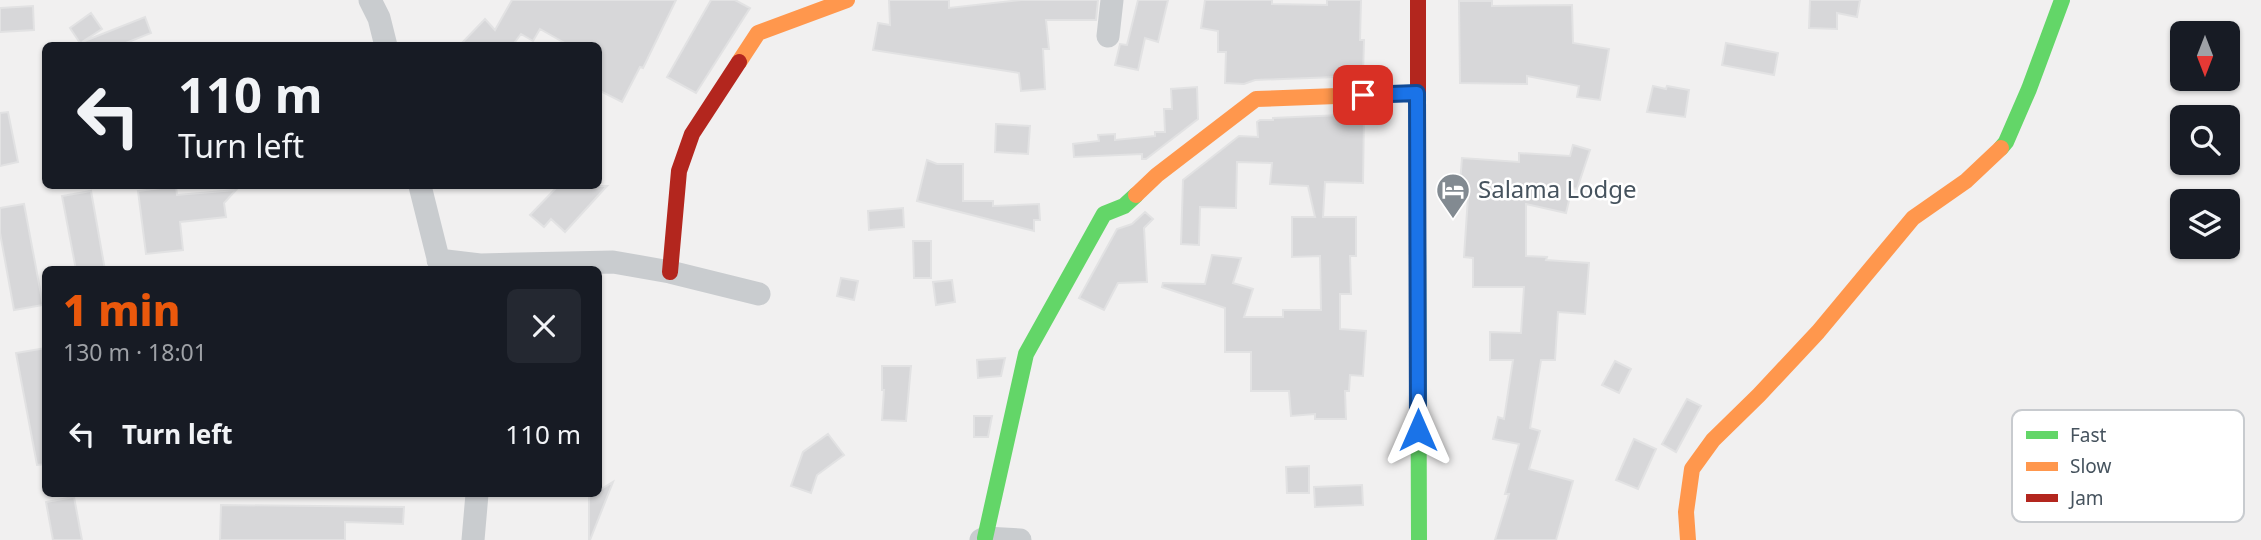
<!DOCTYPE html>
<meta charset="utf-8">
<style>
body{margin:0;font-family:"Noto Sans",sans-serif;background:#242831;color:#f1f3f6;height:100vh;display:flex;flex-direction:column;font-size:26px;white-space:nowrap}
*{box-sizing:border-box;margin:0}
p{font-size:23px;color:#9ea1a6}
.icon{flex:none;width:38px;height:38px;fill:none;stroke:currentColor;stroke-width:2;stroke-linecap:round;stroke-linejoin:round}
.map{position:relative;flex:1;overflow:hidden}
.sheet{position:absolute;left:42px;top:266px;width:560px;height:231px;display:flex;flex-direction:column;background:#171b24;border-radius:10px;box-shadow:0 2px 5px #0004}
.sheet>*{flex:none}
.banner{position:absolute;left:42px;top:42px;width:560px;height:147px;border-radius:10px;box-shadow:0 2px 5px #0004;background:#171b24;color:#f1f3f6;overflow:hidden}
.needle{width:46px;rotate:180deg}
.fabs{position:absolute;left:2170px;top:21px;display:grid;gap:14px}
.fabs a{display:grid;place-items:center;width:70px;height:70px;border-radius:10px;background:#171b24;box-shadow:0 2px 5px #0004;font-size:35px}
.pin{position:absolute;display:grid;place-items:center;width:60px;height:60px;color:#fff;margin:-30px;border-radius:14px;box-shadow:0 4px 10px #0006}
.me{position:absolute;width:77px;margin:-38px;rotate:0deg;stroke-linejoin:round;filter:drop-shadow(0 0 5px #0008)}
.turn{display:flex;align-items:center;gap:24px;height:147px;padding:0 21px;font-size:32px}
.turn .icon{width:91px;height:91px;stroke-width:2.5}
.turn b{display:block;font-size:49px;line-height:60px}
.round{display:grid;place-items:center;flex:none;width:74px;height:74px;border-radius:10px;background:#242831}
.summary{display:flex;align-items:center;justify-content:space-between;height:119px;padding:0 21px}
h1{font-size:42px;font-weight:800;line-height:52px;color:#ea580c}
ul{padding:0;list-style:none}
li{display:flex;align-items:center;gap:21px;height:98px;padding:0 21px}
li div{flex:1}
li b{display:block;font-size:26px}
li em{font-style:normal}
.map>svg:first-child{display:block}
</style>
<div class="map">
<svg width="2261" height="540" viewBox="0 0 2261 540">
<rect width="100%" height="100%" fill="#f1f0f0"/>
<path fill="#d7d7d9" stroke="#e2e2e3" stroke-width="2" d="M 512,0 L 676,0 L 643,68 L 640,67 L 622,102 L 598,90 L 598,46 L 570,46 L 540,29 L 533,41 L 521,34 L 512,46 L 459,46 L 485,19 L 495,30 Z
M 711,0 L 735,0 L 750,8 L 696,93 L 667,77 Z
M 889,0 L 949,0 L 949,8 L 1021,0 L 1098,0 L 1096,20 L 1046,20 L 1049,49 L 1043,49 L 1045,89 L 1021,91 L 1019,73 L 873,50 L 878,23 L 890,25 Z
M 1138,0 L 1168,0 L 1158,42 L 1145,38 L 1138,70 L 1115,65 L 1120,44 L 1127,45 Z
M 1205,0 L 1272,0 L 1272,4 L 1327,5 L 1327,0 L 1361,0 L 1360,40 L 1364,40 L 1363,76 L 1255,80 L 1244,84 L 1225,83 L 1226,52 L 1218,52 L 1218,31 L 1201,28 Z
M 1810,0 L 1860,0 L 1857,17 L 1837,13 L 1837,29 L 1809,28 Z
M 1459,1 L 1492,1 L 1492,6 L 1572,5 L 1573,43 L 1609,49 L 1600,100 L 1577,97 L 1579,86 L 1527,76 L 1527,84 L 1460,83 Z
M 33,6 L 34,30 L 0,32 L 0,8 Z
M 91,13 L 102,29 L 82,42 L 145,17 L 151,33 L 121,45 L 76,46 L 80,43 L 70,28 Z
M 1726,43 L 1778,53 L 1774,75 L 1722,65 Z
M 1653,86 L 1666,89 L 1667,86 L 1689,90 L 1685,117 L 1647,112 Z
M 1197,87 L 1198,119 L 1146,159 L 1142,159 L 1142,154 L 1074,157 L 1073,144 L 1099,141 L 1098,135 L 1115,134 L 1115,140 L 1155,136 L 1155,132 L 1165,132 L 1164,109 L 1172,109 L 1171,89 Z
M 8,112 L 18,162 L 0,166 L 0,113 Z
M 1364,114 L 1363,183 L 1325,182 L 1323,217 L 1356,217 L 1356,256 L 1350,256 L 1351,294 L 1340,294 L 1340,329 L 1366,331 L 1363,376 L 1350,375 L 1349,391 L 1345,391 L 1346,419 L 1315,419 L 1315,414 L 1291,416 L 1289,391 L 1251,391 L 1251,352 L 1225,352 L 1225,308 L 1162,287 L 1163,283 L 1205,284 L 1212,255 L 1241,258 L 1233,283 L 1253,289 L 1244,317 L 1283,317 L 1283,310 L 1321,310 L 1320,256 L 1292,257 L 1292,217 L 1315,217 L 1308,186 L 1270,184 L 1272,163 L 1237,162 L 1236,208 L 1200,207 L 1199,245 L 1181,244 L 1183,180 L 1239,136 L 1258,137 L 1257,122 L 1260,120 L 1273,120 L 1273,118 Z
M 996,124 L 1030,126 L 1028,154 L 995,152 Z
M 1573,145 L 1590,150 L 1577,189 L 1572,188 L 1566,213 L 1526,204 L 1526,256 L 1547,257 L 1546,260 L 1589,263 L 1585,314 L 1558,312 L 1555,360 L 1541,360 L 1530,428 L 1540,431 L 1529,469 L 1573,481 L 1556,540 L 1495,540 L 1509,494 L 1505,494 L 1519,444 L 1493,439 L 1498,417 L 1504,419 L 1513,360 L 1490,360 L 1490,332 L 1521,333 L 1524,287 L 1473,287 L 1473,258 L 1464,257 L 1468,197 L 1459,196 L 1462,158 L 1519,162 L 1519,153 L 1570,156 Z
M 927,160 L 937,164 L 963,164 L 963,201 L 993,201 L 993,206 L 1039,204 L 1040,220 L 1034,220 L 1034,231 L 917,201 Z
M 176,186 L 177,195 L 236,190 L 224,203 L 226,217 L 180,222 L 183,250 L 146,254 L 138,191 Z
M 558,186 L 607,186 L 565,232 L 551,219 L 544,227 L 530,215 Z
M 91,191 L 105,270 L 76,270 L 62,196 Z
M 24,204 L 43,305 L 14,310 L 0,233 L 0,208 Z
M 903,208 L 904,227 L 869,230 L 868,211 Z
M 1145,212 L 1153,219 L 1144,228 L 1147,282 L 1118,283 L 1104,310 L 1079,298 L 1117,229 L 1132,224 Z
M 913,241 L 931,241 L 931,278 L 914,278 Z
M 841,278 L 858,281 L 854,300 L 837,296 Z
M 952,280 L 955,302 L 936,305 L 933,282 Z
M 46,348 L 46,464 L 37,465 L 16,353 Z
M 1005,358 L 1001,376 L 978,378 L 977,360 Z
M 1615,361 L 1631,369 L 1619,393 L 1602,385 Z
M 882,366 L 911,366 L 906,421 L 882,420 L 884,390 L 882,390 Z
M 1687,399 L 1701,406 L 1676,452 L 1662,444 Z
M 974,416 L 992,416 L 988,437 L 974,437 Z
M 828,434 L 844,455 L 817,475 L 811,493 L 791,486 L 803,452 Z
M 1634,439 L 1656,449 L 1638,489 L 1616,480 Z
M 1309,466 L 1309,493 L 1287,493 L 1286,467 Z
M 613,482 L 590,540 L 589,540 L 589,494 L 598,494 L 598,491 Z
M 1362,485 L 1363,505 L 1315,507 L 1314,487 Z
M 74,497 L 82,540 L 53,540 L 46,502 Z
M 221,505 L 404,507 L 403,524 L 345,522 L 345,540 L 220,540 Z"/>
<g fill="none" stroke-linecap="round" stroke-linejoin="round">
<path stroke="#c9cccf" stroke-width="23" d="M 370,0 L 379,18 L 386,46
M 1108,36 L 1112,0
M 420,186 L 441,270
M 438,260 L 480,265 L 613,262 L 670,272 L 759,294
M 473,540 L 477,494
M 981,540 L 985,538 L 1020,540"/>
<path stroke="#63d668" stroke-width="16" d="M 2001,148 L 2006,142 L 2029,89 L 2062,0
M 1418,233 L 1419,540
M 985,538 L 1026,354 L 1104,214 L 1124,206 L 1136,195"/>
<path stroke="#ff974d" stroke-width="16" d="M 739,62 L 758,33 L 847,0
M 1136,195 L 1157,175 L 1256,99 L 1417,93
M 1688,540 L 1686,512 L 1692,469 L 1713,440 L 1759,395 L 1818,332 L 1913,218 L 1966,181 L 2001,148"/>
<path stroke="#b3261e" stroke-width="16" d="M 1418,0 L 1418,233
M 670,272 L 679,171 L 692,134 L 739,62"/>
</g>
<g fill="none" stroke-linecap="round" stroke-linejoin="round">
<g stroke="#114b97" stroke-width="18">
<path id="route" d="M 1363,95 L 1417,93 L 1418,430"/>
</g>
<use href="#route" stroke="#1a73e8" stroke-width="12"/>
</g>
<defs>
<g id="hotel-pin" transform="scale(1.75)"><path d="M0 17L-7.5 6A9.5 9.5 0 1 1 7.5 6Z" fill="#828a91" stroke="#fff"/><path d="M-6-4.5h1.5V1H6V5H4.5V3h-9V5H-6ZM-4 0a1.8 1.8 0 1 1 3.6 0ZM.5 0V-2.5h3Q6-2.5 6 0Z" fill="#fff"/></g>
</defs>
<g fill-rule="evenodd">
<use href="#hotel-pin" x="1453" y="190"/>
</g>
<g text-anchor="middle" stroke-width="5" stroke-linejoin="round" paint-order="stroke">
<g font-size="24" fill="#46535e" stroke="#fff" text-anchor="start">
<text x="1478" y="198">Salama Lodge</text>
</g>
</g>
<rect x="2012" y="410" width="232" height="112" rx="10" fill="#fff" stroke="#c8cbcf" stroke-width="2"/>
<rect x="2026" y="431" width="32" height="8" fill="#63d668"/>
<rect x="2026" y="462" width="32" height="9" fill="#ff974d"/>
<rect x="2026" y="494" width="32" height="8" fill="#b3261e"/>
<g font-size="19" fill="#46535e">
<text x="2070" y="442">Fast</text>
<text x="2070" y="473">Slow</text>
<text x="2070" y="505">Jam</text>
</g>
</svg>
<div class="fabs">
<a><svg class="needle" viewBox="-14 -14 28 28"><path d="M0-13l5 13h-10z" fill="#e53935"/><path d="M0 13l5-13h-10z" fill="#9ea1a6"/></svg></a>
<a><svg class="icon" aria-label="search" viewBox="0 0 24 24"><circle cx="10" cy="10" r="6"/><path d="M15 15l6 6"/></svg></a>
<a><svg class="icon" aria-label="layers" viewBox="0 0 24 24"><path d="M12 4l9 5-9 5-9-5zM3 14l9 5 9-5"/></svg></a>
</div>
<div class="pin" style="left:1363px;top:95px;background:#d93025"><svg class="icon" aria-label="arrive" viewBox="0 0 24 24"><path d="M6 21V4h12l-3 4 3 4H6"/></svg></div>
<svg class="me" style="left:1418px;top:430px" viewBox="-20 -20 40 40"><path d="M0-17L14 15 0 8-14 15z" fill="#1a73e8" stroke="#fff" stroke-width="4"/></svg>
<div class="banner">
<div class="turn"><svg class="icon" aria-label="left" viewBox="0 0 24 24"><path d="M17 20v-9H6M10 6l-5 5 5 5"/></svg><div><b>110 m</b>Turn left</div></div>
</div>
<section class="sheet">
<div class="summary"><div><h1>1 min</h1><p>130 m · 18:01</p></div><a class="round"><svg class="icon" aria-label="close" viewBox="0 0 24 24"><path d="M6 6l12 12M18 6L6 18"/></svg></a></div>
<ul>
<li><svg class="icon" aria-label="left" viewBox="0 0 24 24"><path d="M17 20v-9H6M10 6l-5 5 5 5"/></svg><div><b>Turn left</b></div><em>110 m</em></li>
</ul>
</section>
</div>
